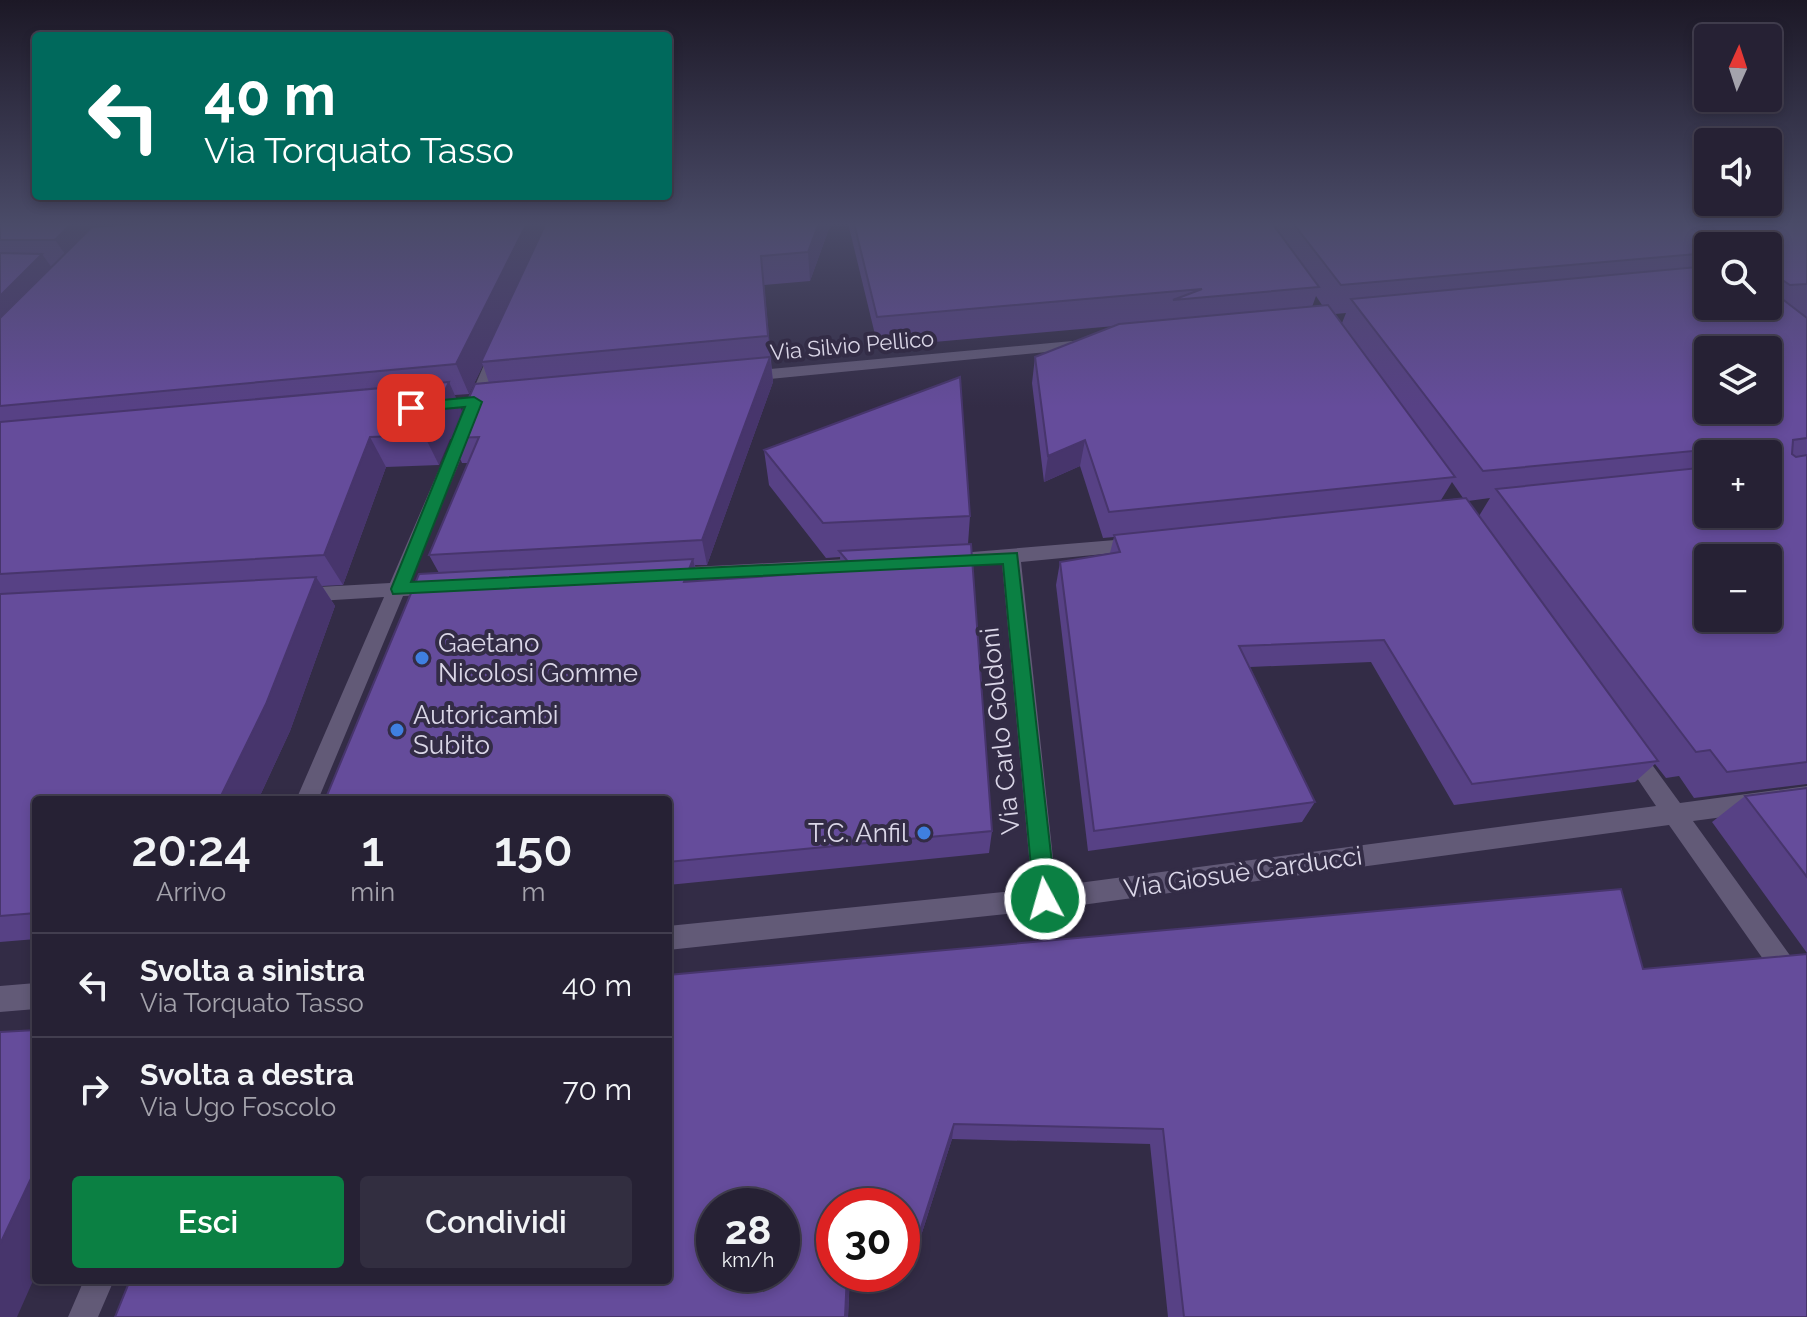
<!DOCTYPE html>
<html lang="it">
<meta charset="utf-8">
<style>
body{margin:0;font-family:Raleway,sans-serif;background:#322e40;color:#f1f3f6;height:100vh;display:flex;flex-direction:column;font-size:30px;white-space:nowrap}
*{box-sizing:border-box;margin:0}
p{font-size:26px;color:#a4a3ac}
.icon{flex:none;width:44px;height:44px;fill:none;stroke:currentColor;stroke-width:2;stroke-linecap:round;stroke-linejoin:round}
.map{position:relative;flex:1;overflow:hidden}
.details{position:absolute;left:32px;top:796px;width:640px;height:488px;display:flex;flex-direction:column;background:#262134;border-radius:8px;box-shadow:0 4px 12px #0003,0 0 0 2px #423e4f}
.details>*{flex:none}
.guide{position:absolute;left:32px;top:32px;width:640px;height:168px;border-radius:8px;box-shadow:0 4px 12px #0003,0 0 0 2px #423e4f;background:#00695c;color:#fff;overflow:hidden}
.needle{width:52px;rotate:3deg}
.tools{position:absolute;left:1694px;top:24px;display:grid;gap:16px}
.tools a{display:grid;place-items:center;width:88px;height:88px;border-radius:8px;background:#262134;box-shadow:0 4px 12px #0003,0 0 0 2px #423e4f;font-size:40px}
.speed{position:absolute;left:696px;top:1188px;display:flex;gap:16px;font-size:40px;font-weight:700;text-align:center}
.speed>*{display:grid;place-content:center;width:104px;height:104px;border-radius:50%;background:#262134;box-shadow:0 4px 12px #0003,0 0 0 2px #423e4f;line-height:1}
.speed small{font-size:20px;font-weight:400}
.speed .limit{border:12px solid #d22;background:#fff;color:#111}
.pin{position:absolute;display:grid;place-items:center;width:68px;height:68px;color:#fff;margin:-34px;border-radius:16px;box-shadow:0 4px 12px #0006}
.me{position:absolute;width:88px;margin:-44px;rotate:354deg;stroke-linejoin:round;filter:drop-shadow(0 0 6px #0008)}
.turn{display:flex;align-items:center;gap:28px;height:168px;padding:0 40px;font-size:36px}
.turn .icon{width:104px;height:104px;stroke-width:2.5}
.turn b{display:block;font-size:56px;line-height:68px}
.eta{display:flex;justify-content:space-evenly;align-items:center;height:136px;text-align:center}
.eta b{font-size:48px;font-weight:600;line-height:56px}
.primary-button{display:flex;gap:16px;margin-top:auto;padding:16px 40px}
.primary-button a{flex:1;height:92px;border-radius:8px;background:#0b8043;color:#fff;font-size:32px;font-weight:600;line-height:92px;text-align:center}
.primary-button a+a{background:#322e40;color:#f1f3f6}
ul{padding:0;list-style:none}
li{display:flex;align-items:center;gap:24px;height:104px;padding:0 40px;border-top:2px solid #423e4f}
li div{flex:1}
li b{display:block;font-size:30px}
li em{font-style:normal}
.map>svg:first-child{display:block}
</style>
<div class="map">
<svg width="1807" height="1317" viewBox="0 0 1807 1317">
<rect width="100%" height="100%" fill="#332c46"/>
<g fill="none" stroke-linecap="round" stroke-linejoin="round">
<path fill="#625a77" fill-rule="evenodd" d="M 1083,340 L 1091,345 L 1088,348 L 748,381 L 740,376 L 748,371 Z
M 498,346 L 506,351 L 409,582 L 441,580 L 450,587 L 441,594 L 403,596 L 318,800 L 296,800 L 384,597 L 301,602 L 292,595 L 301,588 L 390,583 L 490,351 Z
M 1139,538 L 1148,545 L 1145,550 L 1021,562 L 1056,886 L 1656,806 L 1618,750 L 1621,744 L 1629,741 L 1637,744 L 1680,803 L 1807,786 L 1807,806 L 1693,821 L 1807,979 L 1807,1013 L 1798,1009 L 1669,825 L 1045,910 L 668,950 L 668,926 L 1032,889 L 1002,563 L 948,568 L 939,561 L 948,554 Z
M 868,558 L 877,565 L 868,572 L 672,582 L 663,575 L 672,568 Z
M 36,983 L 36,1009 L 0,1012 L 0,986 Z
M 84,1280 L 114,1280 L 98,1317 L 68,1317 Z"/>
</g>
<path fill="#574185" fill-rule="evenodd" d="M 0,223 L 831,223 L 810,281 L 764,285 L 773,382 L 707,565 L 695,565 L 698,581 L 841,571 L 840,557 L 826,558 L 769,485 L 764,450 L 970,516 L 968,544 L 992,831 L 989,853 L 668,885 L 668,800 L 439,573 L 429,555 L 468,463 L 462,463 L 451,438 L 489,383 L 483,365 L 469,394 L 455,395 L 439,465 L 386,467 L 343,585 L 322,586 L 335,606 L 290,731 L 258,800 L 36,800 L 36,939 L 0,942 Z
M 848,223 L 1807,223 L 1807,784 L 1694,798 L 1679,776 L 1666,778 L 1655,764 L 1635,782 L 1454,805 L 1371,662 L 1250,667 L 1315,802 L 1302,822 L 1088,851 L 1056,585 L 1060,562 L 1110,553 L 1114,537 L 1103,538 L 1080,466 L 1044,482 L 1032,383 L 1035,357 L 1115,326 L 878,347 ZM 1708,246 L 1768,246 L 1768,306 L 1708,306 ZM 1316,296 L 1322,305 L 1323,306 L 1312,307 ZM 1346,313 L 1342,323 L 1335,314 ZM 1708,454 L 1768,454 L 1708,514 ZM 1452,482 L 1463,498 L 1441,500 ZM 1490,498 L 1479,516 L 1468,501 Z
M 1807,788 L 1807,953 L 1712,822 L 1745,796 Z
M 1643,969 L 1807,1317 L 1168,1317 L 1150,1144 L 952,1139 L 910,1270 L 902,1270 L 902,1206 L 834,1274 L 850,1274 L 848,1317 L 668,975 Z"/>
<path fill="#47356c" d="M 72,223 L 114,223 L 116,226 L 76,269 L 55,240 Z
M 527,223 L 550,223 L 481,362 L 483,365 L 469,394 L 456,364 Z
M 819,223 L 831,223 L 810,281 L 808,252 Z
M 42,254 L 63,283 L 0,351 L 0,296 Z
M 761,256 L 764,285 L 772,366 L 768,336 Z
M 770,357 L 773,382 L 707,565 L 702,540 Z
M 449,382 L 462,411 L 439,465 L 424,435 Z
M 370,437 L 386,467 L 343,585 L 324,555 Z
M 1085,440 L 1080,466 L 1044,482 L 1048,456 Z
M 693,559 L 699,585 L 684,582 Z
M 316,577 L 335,606 L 290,731 L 258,800 L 219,800 Z
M 954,1124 L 952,1139 L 910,1270 L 910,1262 Z
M 36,1168 L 36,1274 L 17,1317 L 0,1317 L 0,1244 Z
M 847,1274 L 850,1274 L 848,1317 L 845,1317 Z"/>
<path fill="#654c9b" stroke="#47356c" stroke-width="2" fill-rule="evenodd" d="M 0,223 L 72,223 L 55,240 L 0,240 Z
M 150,223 L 527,223 L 456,364 L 0,406 L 0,318 L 92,227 Z
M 546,223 L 819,223 L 808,252 L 761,256 L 768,336 L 481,362 Z
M 854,223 L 1272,223 L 1319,287 L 1173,300 L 1202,289 L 877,317 Z
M 1293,223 L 1684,223 L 1715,246 L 1708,246 L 1708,253 L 1341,285 Z
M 1707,223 L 1807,223 L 1807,284 L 1790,285 L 1773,274 L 1768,274 L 1768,246 L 1731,246 L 1731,242 Z
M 0,253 L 42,254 L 0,296 Z
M 1708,266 L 1708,306 L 1768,306 L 1768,288 L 1807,318 L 1807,438 L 1793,440 L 1792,454 L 1796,457 L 1807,455 L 1807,762 L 1727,772 L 1710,750 L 1696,752 L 1496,489 L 1708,467 L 1708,514 L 1768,514 L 1768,454 L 1735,454 L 1735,447 L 1483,471 L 1351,299 ZM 1708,350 L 1768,350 L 1768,410 L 1708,410 ZM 1708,558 L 1768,558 L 1768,618 L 1708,618 Z
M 1328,305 L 1455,477 L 1109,512 L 1085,440 L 1048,456 L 1035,357 L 1119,324 Z
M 770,357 L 702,540 L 429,555 L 479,437 L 451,438 L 475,384 Z
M 960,377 L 970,516 L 823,523 L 764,450 Z
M 449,382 L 424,435 L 370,437 L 324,555 L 0,574 L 0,422 Z
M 1466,498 L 1658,761 L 1472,784 L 1384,640 L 1239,646 L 1315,802 L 1094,831 L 1060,562 L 1120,552 L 1114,535 Z
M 971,544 L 992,831 L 668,862 L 668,800 L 325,800 L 419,574 L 693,559 L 684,582 L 855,570 L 839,551 Z
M 316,577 L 266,704 L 219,800 L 36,800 L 36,913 L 0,916 L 0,594 Z
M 1807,788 L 1807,877 L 1745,796 Z
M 1621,889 L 1643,969 L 1807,954 L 1807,1317 L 1184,1317 L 1163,1129 L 954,1124 L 910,1262 L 902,1262 L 902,1206 L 834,1206 L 834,1274 L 847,1274 L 845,1317 L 115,1317 L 130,1280 L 668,1280 L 668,975 ZM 714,1206 L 782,1206 L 782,1274 L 714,1274 Z
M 36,1030 L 36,1168 L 0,1244 L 0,1032 Z"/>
<linearGradient id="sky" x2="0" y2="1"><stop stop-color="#1c1826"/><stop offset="0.55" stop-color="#4a4b68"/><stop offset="1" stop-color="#4a4b68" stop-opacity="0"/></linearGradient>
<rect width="1807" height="407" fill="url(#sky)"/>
<path fill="#0b8043" stroke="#07532c" stroke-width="2" d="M 474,397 L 482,402 L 411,582 L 1017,553 L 1056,899 L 1052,906 L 1045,909 L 1037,906 L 1034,899 L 1003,564 L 393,594 L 391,589 L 465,407 L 411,412 L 404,408 L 411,403 Z"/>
<g fill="#3f7fe0" stroke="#332c46" stroke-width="3">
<circle cx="422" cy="658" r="8"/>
<circle cx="397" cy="730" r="8"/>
<circle cx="924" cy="833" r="8"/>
</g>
<g text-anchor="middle" stroke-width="8" stroke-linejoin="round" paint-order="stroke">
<g font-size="22" fill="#dad6e7" stroke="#332c46">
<text transform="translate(852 345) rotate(-5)" y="8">Via Silvio Pellico</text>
</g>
<g font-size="26" fill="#dad6e7" stroke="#332c46" text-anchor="start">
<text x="438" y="652">Gaetano<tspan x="438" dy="30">Nicolosi Gomme</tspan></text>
<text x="413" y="724">Autoricambi<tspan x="413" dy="30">Subito</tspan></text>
<text x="908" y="842" text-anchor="end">T.C. Anfil</text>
</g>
<g font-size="26" fill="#dad6e7" stroke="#332c46">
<text transform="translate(1000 731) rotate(-96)" y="9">Via Carlo Goldoni</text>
<text transform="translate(1243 872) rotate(-8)" y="9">Via Giosuè Carducci</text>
</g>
</g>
</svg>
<div class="tools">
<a><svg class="needle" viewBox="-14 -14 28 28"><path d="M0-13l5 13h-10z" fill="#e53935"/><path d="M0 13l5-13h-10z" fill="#a4a3ac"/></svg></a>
<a><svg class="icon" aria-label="sound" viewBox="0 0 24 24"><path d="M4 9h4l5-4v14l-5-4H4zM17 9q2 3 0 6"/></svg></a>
<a><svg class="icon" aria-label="search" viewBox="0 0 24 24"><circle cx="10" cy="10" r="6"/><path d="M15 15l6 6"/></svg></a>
<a><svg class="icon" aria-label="layers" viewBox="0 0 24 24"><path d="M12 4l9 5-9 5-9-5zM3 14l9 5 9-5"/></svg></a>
<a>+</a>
<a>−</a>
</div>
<div class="speed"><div>28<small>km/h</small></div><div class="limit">30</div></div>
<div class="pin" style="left:411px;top:408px;background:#d93025"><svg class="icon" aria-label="arrive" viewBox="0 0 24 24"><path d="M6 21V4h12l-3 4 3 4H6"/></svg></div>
<svg class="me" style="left:1045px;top:899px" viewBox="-20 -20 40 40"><circle r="17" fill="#0b8043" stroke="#fff" stroke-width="3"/><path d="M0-11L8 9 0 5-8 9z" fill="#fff"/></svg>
<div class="guide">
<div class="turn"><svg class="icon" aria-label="left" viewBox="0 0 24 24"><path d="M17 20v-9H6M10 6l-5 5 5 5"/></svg><div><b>40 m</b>Via Torquato Tasso</div></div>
</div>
<section class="details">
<div class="eta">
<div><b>20:24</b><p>Arrivo</p></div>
<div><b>1</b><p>min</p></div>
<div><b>150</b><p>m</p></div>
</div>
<ul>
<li><svg class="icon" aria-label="left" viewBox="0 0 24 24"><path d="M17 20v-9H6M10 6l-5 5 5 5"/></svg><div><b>Svolta a sinistra</b><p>Via Torquato Tasso</p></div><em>40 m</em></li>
<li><svg class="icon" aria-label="right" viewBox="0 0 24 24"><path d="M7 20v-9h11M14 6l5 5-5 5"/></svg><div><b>Svolta a destra</b><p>Via Ugo Foscolo</p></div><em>70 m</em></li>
</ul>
<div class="primary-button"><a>Esci</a><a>Condividi</a></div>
</section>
</div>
